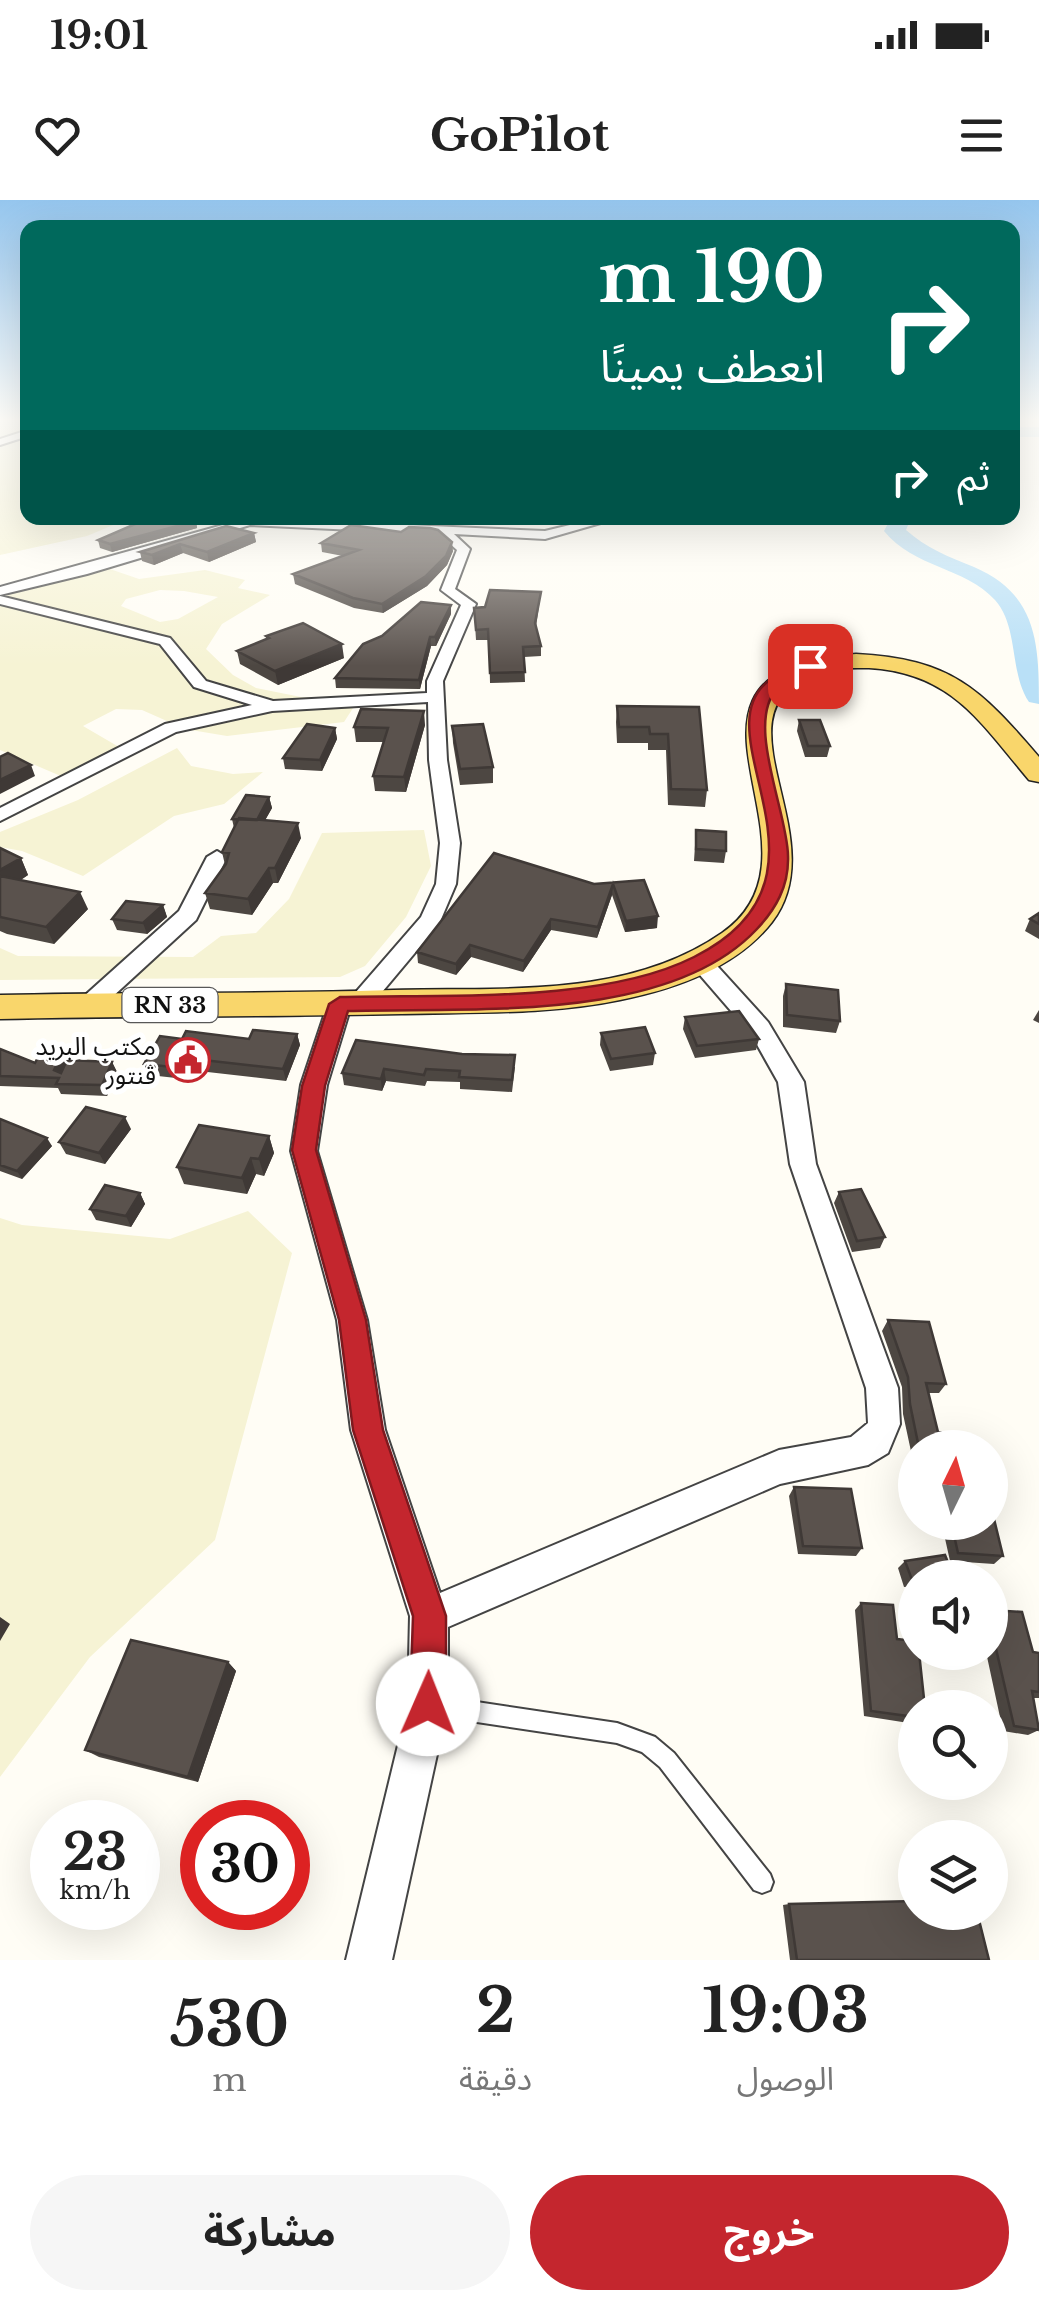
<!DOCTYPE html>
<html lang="ar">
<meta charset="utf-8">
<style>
body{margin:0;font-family:"Libre Baskerville","Noto Sans Arabic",serif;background:#f6f6f6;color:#222;direction:rtl;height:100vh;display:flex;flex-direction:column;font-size:38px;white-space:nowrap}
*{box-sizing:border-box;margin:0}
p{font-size:32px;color:#767676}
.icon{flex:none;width:55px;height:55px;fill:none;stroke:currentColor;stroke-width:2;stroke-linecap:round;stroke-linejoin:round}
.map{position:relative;height:1760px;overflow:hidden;direction:ltr}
.drawer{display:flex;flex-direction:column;background:#fff;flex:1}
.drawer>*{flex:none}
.banner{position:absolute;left:20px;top:20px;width:1000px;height:305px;border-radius:20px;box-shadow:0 10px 40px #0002;direction:rtl;background:#00695c;color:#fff;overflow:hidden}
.needle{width:65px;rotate:5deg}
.fabs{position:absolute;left:898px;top:1230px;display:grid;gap:20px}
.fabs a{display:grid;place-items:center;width:110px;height:110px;border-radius:50%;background:#fff;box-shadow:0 10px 40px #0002;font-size:50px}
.speed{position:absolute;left:30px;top:1600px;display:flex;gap:20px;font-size:50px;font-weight:700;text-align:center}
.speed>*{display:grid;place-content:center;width:130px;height:130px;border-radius:50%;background:#fff;box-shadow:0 10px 40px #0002;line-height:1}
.speed small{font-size:25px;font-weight:400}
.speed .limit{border:15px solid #d22;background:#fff;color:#111}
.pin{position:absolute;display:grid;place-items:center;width:85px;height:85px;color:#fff;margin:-42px;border-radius:20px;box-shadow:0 5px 15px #0006}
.me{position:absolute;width:110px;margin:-55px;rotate:1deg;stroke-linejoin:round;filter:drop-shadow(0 0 8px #0008)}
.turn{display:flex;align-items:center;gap:35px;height:210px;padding:0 30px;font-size:45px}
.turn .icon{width:130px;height:130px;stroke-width:2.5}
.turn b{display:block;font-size:70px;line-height:85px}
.then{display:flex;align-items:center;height:95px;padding:0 30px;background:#0003;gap:20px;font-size:38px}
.eta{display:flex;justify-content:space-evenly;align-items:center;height:170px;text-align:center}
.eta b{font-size:60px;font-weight:700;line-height:70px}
.cta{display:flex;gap:20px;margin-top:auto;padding:20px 30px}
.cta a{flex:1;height:115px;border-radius:60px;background:#c4262e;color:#fff;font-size:40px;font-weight:700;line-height:115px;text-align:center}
.cta a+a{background:#f6f6f6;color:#222}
.status{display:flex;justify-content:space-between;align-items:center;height:70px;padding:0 50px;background:#fff;direction:ltr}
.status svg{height:28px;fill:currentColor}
header{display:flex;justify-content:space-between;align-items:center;height:130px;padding:0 30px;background:#fff;font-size:45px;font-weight:700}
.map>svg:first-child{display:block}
</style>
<div class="status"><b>19:01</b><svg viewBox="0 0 49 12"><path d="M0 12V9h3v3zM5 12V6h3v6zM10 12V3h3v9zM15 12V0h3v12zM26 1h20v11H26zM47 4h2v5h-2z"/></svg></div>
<header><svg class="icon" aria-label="menu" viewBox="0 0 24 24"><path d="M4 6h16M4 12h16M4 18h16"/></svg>GoPilot<svg class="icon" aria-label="heart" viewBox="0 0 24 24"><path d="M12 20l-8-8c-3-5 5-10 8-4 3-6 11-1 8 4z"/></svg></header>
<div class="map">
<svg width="1039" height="1760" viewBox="0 0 1039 1760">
<rect width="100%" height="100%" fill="#fffdf5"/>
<path fill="#f6f3d4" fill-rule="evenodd" d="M 0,220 L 27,220 L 28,318 L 130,318 L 87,336 L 0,355 Z
M 107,368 L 139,379 L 205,370 L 245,380 L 238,388 L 270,395 L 222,424 L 206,449 L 233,475 L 256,488 L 301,497 L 358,498 L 355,505 L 344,522 L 227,536 L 185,529 L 142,510 L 116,509 L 83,526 L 131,554 L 77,583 L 0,550 L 0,396 ZM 160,390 L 184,391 L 218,397 L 178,419 L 160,422 L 121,406 L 126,399 Z
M 177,548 L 191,566 L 233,574 L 263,572 L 224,604 L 174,616 L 83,676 L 22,651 L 0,647 L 0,632 L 78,600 Z
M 424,630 L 431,666 L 406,717 L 365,766 L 340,777 L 0,780 L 0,748 L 18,756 L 193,757 L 221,736 L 256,733 L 289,699 L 322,633 Z
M 248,1011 L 292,1053 L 215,1340 L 90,1457 L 0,1577 L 0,1018 L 22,1025 L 170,1039 Z"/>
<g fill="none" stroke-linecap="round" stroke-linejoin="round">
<path fill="#b9e0f7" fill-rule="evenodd" d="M 1012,227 L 1039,227 L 1039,237 L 1012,237 Z
M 891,318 L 911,318 L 906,330 C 926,348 949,357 974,367 C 1037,394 1039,443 1039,504 L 1029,502 C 1009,472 1019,427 995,400 C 965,367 914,368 884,331 Z"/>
<g stroke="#444" stroke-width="4">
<path id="lane" d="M 430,1495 L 617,1523 L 655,1537 L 674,1553 L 770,1674 L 773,1682 L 770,1690 L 762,1693 L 754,1690 L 660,1567 L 642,1552 L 617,1543 L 430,1515 L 423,1512 L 420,1505 L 423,1498 Z"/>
</g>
<g stroke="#444" stroke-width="4">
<path id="street" d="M 28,230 L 28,236 L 0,245 L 0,239 Z
M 248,318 L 545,331 L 599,318 L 618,318 L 545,339 L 454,334 L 470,349 L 455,389 L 476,404 L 443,481 L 447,560 L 460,643 L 456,684 L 439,724 L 367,810 L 350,809 L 327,885 L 317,951 L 367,1120 L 385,1230 L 440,1393 L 779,1250 L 851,1237 L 868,1223 L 866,1188 L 790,964 L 778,882 L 751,834 L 693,767 L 690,762 L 693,757 L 709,757 L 768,822 L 804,882 L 816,964 L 898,1188 L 900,1224 L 888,1253 L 868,1265 L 780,1284 L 448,1427 L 448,1504 L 392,1760 L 346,1760 L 408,1504 L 410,1416 L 351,1230 L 337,1120 L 291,951 L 301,885 L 328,804 L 340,796 L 349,800 L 421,717 L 436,684 L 440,643 L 429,560 L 428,502 L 272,511 L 176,532 L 0,621 L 0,608 L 165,524 L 252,505 L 194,487 L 160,444 L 0,404 L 0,396 L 170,438 L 206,481 L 273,501 L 427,493 L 427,481 L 461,405 L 441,390 L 457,350 L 439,334 L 250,325 L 87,374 L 0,395 L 0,387 Z
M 217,651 L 227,657 L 196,720 L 98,810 L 82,810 L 78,804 L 82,798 L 179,711 L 207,657 Z"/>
</g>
<g stroke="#222" stroke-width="3">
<path id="primary" d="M 856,454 C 951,459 980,488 1039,557 L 1039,582 L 1029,580 C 980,522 952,473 869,468 C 852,468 832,467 816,473 C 708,513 838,636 772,722 C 736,768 675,789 620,800 C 548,815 474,812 401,814 C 267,817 134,816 0,819 L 0,795 C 131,792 262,794 393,790 C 503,787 627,799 722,733 C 843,649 631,470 856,454 Z"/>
</g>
<use href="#lane" fill="#fff" fill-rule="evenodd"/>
<use href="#street" fill="#fff" fill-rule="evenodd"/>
<use href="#primary" fill="#f9d66b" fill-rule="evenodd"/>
</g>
<path fill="#4d4742" d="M 196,321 L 197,328 L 112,352 L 100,348 L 98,340 Z
M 226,326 L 254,333 L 256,342 L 209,362 L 183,353 L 154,365 L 142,361 L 140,352 Z
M 321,343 L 453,351 L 447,365 L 427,386 L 383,413 L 354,408 L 295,384 L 293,374 L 343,356 L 322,352 Z
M 541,392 L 536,427 L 541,446 L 541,456 L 524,457 L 525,482 L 490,483 L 489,440 L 476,440 L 474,408 L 485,407 Z
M 451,414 L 436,446 L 431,446 L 420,489 L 336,488 L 335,478 Z
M 266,436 L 344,458 L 278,485 L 240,464 L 237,451 L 266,440 Z
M 617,506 L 699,507 L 707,590 L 705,607 L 668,605 L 666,550 L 648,550 L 648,543 L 617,543 L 616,522 Z
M 799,520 L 830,546 L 827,557 L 805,557 L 797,531 Z
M 425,525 L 406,592 L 375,591 L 373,576 L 383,542 L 356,542 L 354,527 Z
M 452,526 L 493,567 L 493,583 L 460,585 L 453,543 Z
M 335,528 L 337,539 L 322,571 L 285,569 L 283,558 Z
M 269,597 L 272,608 L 265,620 L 301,638 L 278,683 L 273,683 L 252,715 L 210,709 L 205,693 L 225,665 L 222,652 L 234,628 L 232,619 Z
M 696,630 L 726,651 L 724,663 L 694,661 Z
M 0,648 L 21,658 L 28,675 L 21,680 L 88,709 L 54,744 L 7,734 L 0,731 Z
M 644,680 L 657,728 L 625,732 L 612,695 L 597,738 L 551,730 L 523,772 L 471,757 L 456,775 L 418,763 L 417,752 L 594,684 Z
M 163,705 L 167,717 L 147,734 L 117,730 L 112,719 Z
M 1039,713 L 1039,739 L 1025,731 L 1030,719 Z
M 786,784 L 840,821 L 836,833 L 783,827 L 783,796 Z
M 1039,810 L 1039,823 L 1033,820 Z
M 685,817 L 759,839 L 756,850 L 695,858 L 683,829 Z
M 601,833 L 655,853 L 653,865 L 610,871 L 600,845 Z
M 297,834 L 300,845 L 286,881 L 181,869 L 176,878 L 149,875 L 144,864 L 182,839 L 249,839 Z
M 356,840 L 515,867 L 512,892 L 460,889 L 460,882 L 427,881 L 425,886 L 386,881 L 382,891 L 344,885 L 342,873 Z
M 0,849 L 35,863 L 63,852 L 67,860 L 112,862 L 117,872 L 107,896 L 61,894 L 58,888 L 0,886 Z
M 0,919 L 52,946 L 22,979 L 0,971 Z
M 131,929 L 105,964 L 66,954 L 59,942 Z
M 269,936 L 274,953 L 264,976 L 256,974 L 247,994 L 184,984 L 177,967 Z
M 839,992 L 885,1037 L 880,1048 L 852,1052 L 834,1003 Z
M 140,993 L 145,1004 L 131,1027 L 96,1020 L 90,1009 Z
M 888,1120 L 946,1184 L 939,1193 L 929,1193 L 938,1232 L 970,1248 L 915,1248 L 915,1270 L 903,1214 L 902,1187 L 882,1131 Z
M 794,1287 L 862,1348 L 856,1356 L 798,1354 L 789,1296 Z
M 926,1322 L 990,1322 L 1003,1356 L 994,1364 L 950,1361 L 942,1325 Z
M 905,1361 L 953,1375 L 950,1378 L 915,1378 L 915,1386 L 904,1387 L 898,1368 Z
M 861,1403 L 915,1508 L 915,1524 L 864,1516 L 855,1410 Z
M 990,1410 L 1033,1452 L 1039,1453 L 1039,1498 L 1033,1498 L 1039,1530 L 1028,1535 L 1003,1531 L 986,1452 L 990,1452 Z
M 228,1462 L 236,1471 L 198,1582 L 99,1557 L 85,1550 Z
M 789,1704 L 989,1760 L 790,1760 L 783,1705 Z"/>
<path fill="#3f3936" d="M 196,321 L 197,328 L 112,352 L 110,344 Z
M 254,333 L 256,342 L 209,362 L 207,352 Z
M 452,342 L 453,351 L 447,365 L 427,386 L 383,413 L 382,404 Z
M 180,344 L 183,353 L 154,365 L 152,355 Z
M 451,405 L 451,414 L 436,446 L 435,437 Z
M 430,437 L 431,446 L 420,489 L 419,480 Z
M 342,444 L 344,458 L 278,485 L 275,471 Z
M 424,511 L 425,525 L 406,592 L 404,577 Z
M 335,528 L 337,539 L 322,571 L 320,560 Z
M 31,565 L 35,576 L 0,594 L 0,580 Z
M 269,597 L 272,608 L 258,633 L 256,621 Z
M 298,623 L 301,638 L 278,683 L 275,668 Z
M 21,658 L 28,675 L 2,691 L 0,687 L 0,670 Z
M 269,668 L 273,683 L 252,715 L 248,699 Z
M 613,684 L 612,695 L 597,738 L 598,727 Z
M 80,692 L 88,709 L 54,744 L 46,727 Z
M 163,705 L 167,717 L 147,734 L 143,723 Z
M 658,716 L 657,728 L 625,732 L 626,721 Z
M 551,719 L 551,730 L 523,772 L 524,761 Z
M 470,745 L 471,757 L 456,775 L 456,764 Z
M 297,834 L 300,845 L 286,881 L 283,869 Z
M 63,852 L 69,863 L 60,880 L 54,870 Z
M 177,857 L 181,869 L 176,878 L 172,867 Z
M 112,862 L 117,872 L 107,896 L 102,885 Z
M 384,869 L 386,881 L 382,891 L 381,879 Z
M 125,917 L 131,929 L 105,964 L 99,953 Z
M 269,936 L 274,953 L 264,976 L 259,959 Z
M 47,938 L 52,946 L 22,979 L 17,971 Z
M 251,958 L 256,974 L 247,994 L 242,978 Z
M 140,993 L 145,1004 L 131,1027 L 126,1016 Z
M 0,1417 L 10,1424 L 0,1441 Z
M 228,1462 L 236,1471 L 198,1582 L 188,1577 Z"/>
<path fill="#5a524d" stroke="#3f3936" stroke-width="2.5" d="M 149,318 L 183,318 L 196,321 L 110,344 L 98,340 Z
M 351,325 L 401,332 L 409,327 L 430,328 L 438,330 L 452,342 L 446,356 L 426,376 L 382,404 L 353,398 L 293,374 L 359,350 L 321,343 Z
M 226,326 L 254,333 L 207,352 L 180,344 L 152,355 L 140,352 Z
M 490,390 L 541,392 L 535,423 L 541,446 L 523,447 L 525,472 L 490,473 L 488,429 L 476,430 L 474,408 L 485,407 Z
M 421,402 L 451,405 L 435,437 L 430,437 L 419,480 L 335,478 L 363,444 L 382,436 Z
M 303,423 L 342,444 L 275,471 L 237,451 L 269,438 L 266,436 Z
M 617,506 L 699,507 L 707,590 L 671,589 L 668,534 L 650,534 L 649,527 L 619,527 Z
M 361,509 L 424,511 L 404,577 L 373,576 L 388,528 L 354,527 Z
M 799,520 L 820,520 L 830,546 L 808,546 Z
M 307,524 L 335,528 L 320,560 L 283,558 Z
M 483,524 L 493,567 L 460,569 L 452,526 Z
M 8,553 L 31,565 L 0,580 L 0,557 Z
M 246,595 L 269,597 L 257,620 L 232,619 Z
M 239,618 L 298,623 L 275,668 L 269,668 L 248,699 L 205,693 L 226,664 L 229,653 L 222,652 Z
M 696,630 L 726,632 L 726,651 L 696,649 Z
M 0,648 L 21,658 L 0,670 Z
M 494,653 L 594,684 L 644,680 L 658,716 L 626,721 L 613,684 L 598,727 L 551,719 L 524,761 L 470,745 L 456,764 L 417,752 Z
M 0,676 L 80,692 L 46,727 L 0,717 Z
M 126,701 L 163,705 L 143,723 L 112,719 Z
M 1039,713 L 1039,724 L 1030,719 Z
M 786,784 L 838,790 L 840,821 L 787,815 Z
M 739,811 L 759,839 L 697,846 L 685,817 Z
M 645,827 L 655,853 L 611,859 L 601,833 Z
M 253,830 L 297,834 L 283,869 L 177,857 L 172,867 L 144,864 L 160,836 L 182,839 L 186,831 L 249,839 Z
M 356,840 L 462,854 L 515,855 L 512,880 L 459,877 L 460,871 L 426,869 L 424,875 L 384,869 L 381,879 L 342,873 Z
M 0,849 L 35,863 L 41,852 L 63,852 L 54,870 L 61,873 L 67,860 L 112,862 L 102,885 L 56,884 L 59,878 L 0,876 Z
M 86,907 L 125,917 L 99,953 L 59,942 Z
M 0,919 L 47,938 L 17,971 L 0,965 Z
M 199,925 L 269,936 L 259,959 L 251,958 L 242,978 L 177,967 Z
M 105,985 L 140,993 L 126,1016 L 90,1009 Z
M 861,989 L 885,1037 L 857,1041 L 839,992 Z
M 888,1120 L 929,1122 L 946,1184 L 926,1183 L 938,1232 L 966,1234 L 970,1248 L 919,1248 L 910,1204 L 908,1177 Z
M 794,1287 L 851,1289 L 862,1348 L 803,1346 Z
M 990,1318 L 994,1319 L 1003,1356 L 958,1353 L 951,1322 L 990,1322 Z
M 945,1355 L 953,1375 L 915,1378 L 915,1379 L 912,1380 L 905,1361 Z
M 861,1403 L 893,1405 L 897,1439 L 915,1441 L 915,1452 L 919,1452 L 925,1508 L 915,1508 L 915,1517 L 871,1511 Z
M 990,1410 L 1022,1412 L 1033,1452 L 1039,1453 L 1039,1492 L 1032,1491 L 1039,1530 L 1014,1526 L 990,1423 Z
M 131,1440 L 228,1462 L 188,1577 L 85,1550 Z
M 915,1701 L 915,1712 L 977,1712 L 989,1760 L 797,1760 L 789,1704 Z"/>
<linearGradient id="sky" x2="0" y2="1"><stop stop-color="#95c6ee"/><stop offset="0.47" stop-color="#fffefa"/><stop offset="1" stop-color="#fffefa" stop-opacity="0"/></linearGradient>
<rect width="1039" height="466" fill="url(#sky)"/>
<path fill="#c4262e" stroke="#7f191e" stroke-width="2.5" d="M 805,463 L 818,466 C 807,475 788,478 778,488 C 744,521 788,613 788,656 C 789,686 776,709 756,730 C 667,824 468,807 348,811 L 325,886 L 316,950 L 366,1120 L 383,1230 L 446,1416 L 446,1504 L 440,1517 L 428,1522 L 415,1517 L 410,1504 L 413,1416 L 353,1230 L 339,1120 L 292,950 L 302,886 L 329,804 L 340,797 C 443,794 601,804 694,757 C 855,677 695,532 771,479 C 780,472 795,468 805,463 Z"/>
<defs>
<g id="civic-ring" transform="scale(2.25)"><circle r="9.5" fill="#fff" stroke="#c4262e" stroke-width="1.5"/><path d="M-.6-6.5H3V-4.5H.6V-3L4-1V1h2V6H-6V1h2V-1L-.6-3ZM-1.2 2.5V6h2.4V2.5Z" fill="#c4262e"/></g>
</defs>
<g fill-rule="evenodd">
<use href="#civic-ring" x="188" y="860"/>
</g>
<g text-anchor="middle" stroke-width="10" stroke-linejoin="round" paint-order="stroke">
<rect fill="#fff" stroke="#585858" stroke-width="2.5" x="122.5" y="788" width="95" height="34" rx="8"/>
<g font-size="22" font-weight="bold" fill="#111">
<text x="170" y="813">RN 33</text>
</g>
<g font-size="25" fill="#111" stroke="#fff" text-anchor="end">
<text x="156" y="855">مكتب البريد<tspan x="156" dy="29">قنتور</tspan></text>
</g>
</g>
</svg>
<div class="fabs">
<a><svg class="needle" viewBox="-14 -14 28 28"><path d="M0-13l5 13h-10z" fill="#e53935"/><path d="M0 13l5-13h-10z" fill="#767676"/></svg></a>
<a><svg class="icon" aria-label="sound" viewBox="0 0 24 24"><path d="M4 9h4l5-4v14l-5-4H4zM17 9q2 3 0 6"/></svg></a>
<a><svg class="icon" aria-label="search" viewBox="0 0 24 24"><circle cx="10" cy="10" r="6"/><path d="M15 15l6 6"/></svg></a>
<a><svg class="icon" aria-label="layers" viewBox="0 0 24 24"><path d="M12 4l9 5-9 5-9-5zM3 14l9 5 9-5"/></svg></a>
</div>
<div class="speed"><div>23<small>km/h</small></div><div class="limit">30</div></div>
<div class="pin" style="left:810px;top:466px;background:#d93025"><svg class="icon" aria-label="arrive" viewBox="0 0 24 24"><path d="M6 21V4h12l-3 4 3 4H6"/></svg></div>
<svg class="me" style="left:428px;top:1504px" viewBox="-20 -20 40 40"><circle r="19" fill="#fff"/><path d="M0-13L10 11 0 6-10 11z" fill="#c4262e"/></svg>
<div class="banner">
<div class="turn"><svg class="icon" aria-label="right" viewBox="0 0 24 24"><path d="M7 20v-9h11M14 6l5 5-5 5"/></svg><div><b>190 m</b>انعطف يمينًا</div></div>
<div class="then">ثم<svg class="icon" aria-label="right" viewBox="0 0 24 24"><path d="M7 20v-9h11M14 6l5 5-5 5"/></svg></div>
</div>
</div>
<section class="drawer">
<div class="eta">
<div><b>19:03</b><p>الوصول</p></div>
<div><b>2</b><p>دقيقة</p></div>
<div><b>530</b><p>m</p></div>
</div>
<div class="cta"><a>خروج</a><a>مشاركة</a></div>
</section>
